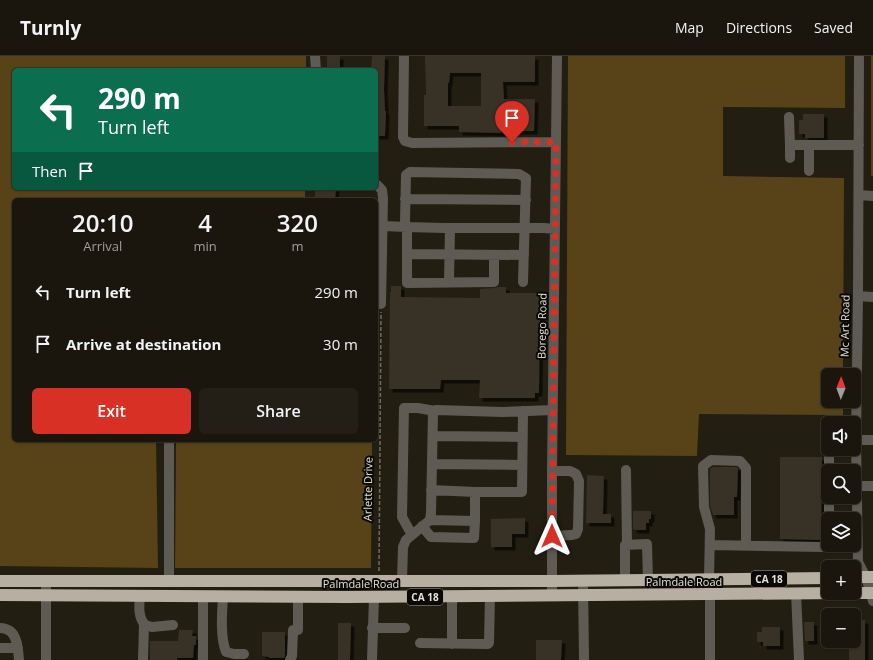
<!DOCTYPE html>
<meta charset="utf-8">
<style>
body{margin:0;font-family:"Open Sans",sans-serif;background:#231f17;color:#f1f3f6;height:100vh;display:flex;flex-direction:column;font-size:15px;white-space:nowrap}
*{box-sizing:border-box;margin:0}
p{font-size:13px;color:#9f9f9e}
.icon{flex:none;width:22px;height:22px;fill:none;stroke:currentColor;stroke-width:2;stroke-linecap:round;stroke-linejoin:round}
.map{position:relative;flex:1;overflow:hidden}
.side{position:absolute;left:12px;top:142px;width:366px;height:244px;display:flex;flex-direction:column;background:#1a160e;border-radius:6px;box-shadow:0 1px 3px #0004,0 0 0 1px #38352e}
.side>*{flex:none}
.top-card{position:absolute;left:12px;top:12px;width:366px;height:122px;border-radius:6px;box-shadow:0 1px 3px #0004,0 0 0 1px #38352e;background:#0b6e4f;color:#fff;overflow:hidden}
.needle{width:26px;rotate:1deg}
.tools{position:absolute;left:821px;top:312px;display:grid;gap:8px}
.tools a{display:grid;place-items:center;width:40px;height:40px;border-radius:6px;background:#1a160e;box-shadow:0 1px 3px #0004,0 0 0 1px #38352e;font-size:20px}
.pin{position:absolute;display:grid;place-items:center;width:34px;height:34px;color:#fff;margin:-41px -17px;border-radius:50% 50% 50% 0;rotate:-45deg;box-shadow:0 0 4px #0007}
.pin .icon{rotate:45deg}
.me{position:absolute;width:44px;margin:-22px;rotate:0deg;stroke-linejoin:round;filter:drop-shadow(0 0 3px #0008)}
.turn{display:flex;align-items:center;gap:14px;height:84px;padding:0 20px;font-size:18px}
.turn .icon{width:52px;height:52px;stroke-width:2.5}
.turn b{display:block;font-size:28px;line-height:34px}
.then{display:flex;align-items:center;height:38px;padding:0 20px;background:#0003;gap:8px;font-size:15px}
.eta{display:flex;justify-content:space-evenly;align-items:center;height:68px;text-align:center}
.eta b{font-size:24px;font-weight:600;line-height:28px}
.cta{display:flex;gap:8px;margin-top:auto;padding:8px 20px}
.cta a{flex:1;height:46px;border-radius:6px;background:#d93025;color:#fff;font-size:16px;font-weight:600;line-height:46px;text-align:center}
.cta a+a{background:#231f17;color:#f1f3f6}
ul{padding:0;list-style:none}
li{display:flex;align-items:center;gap:12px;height:52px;padding:0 20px}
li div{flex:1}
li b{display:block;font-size:15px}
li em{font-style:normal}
header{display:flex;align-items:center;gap:24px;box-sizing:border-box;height:56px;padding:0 20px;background:#1a160e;border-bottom:1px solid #38352e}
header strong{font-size:19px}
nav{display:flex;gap:22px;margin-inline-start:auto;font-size:14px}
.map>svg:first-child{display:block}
</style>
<header>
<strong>Turnly</strong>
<nav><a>Map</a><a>Directions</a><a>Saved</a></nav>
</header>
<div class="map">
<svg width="873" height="604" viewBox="0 0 873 604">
<defs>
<filter id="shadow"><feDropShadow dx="3.5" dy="3.5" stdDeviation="0" flood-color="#0009"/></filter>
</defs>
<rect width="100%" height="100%" fill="#231e12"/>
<path fill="#574317" d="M 0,0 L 306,0 L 306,14 L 14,14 L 14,132 L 305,132 L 305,144 L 14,144 L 14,384 L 156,384 L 158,512 L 0,510 Z
M 568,0 L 845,0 L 845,52 L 723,51 L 723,120 L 844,122 L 843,319 L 828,319 L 828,345 L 843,345 L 843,359 L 699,358 L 697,400 L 566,399 Z
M 871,0 L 873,0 L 873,120 L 871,120 Z
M 176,384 L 372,384 L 371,512 L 175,512 Z"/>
<path fill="#373126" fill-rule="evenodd" filter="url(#shadow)" d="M 327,0 L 340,0 L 340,14 L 327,14 Z
M 372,0 L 385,0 L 384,33 L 385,55 L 386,55 L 385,80 L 376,80 L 376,14 L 371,14 Z
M 425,0 L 535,0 L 535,26 L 503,26 L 504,43 L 535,43 L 534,75 L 501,75 L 501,77 L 459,76 L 459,70 L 424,70 L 424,39 L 426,39 ZM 450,17 L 481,17 L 481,50 L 448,50 L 448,27 L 449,27 Z
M 803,58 L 824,58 L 824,82 L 805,82 L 805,78 L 799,78 L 799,64 L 803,64 Z
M 315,132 L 336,132 L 335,144 L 315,144 Z
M 391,230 L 401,230 L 401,241 L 480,242 L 480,233 L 494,232 L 498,231 L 506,231 L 506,237 L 540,237 L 539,337 L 535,337 L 535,342 L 479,342 L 480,324 L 441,324 L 440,333 L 389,333 L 390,236 L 391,236 Z
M 780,401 L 822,401 L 821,484 L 780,483 Z
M 713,411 L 737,411 L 738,412 L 737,441 L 734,441 L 734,459 L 713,459 L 710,450 L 710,413 Z
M 587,419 L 604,420 L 603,458 L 611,458 L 611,467 L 586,467 Z
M 633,455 L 651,455 L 651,463 L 649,463 L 649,467 L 646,467 L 646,474 L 636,474 L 633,473 Z
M 525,462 L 525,478 L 512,478 L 512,491 L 491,491 L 491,463 Z
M 854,564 L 865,564 L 865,604 L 849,604 L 849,585 L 854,585 Z
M 804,566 L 814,566 L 814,585 L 805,585 Z
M 338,567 L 351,567 L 350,604 L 338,604 Z
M 762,571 L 780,571 L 780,590 L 763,590 L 763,586 L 757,586 L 757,576 L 762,576 Z
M 179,574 L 193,574 L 192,580 L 196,580 L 196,589 L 194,589 L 193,602 L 177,602 L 177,604 L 150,604 L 150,585 L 178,585 Z
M 262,576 L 285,576 L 285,600 L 284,602 L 269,602 L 269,601 L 262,600 Z
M 536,584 L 562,584 L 561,604 L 536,604 Z"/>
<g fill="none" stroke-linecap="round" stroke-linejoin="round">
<path stroke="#716d62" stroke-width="1.5" stroke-dasharray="4 2" stroke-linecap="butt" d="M 379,515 L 381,256"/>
<path stroke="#5e5b55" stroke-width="10" d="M 315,0 L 316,14
M 404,0 L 403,81 L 405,85 L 412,87 L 556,86
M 859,0 L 858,240 L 856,384 L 858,506 L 866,521 L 873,545
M 789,61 L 790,89 L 859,89
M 790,102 L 790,89
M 809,115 L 809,89
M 376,128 L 382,134 L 383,142 L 381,248
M 859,139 L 873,140
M 405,143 L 526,144
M 383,170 L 407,171 L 407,227 L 494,226 L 494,199
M 407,198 L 524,199
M 449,226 L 450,172
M 523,226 L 526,122 L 519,118 L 410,116 L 406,119 L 405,166 L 407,171 L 444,172 L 544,172 L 555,173
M 858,240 L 873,241
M 433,380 L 522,381
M 856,384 L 873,384
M 432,408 L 522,409
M 626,414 L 627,489
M 829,415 L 829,393
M 856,430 L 873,430
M 431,434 L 475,436
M 829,463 L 829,441
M 430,464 L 475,465 L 475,436 L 522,436 L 523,355
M 422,470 L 431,481 L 474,482 L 475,465
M 412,479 L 402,461 L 404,352 L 418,352 L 435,355
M 552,480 L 572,479 L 576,478 L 578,473 L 579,425 L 576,418 L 570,415 L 552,415
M 710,489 L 824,491 L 828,488
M 709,523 L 710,473 L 704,451 L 703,410 L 711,404 L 740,405 L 746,412 L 746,490
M 402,524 L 403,491 L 406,484 L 430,464 L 431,457 L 433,356 L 436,354 L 502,356 L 553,354
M 583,524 L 584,604
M 625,524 L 625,489 L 647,488 L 648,524
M 169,525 L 169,384
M 796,537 L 799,604
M 710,539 L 710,604
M 140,540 C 139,550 138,561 145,569 L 152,571 L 173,569
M 552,540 L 552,415 L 557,0
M 223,541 C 222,557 220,581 226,596 L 234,598 L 244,598
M 0,572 C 3,572 7,573 10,575 C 18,581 18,595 19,604
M 372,572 L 405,572
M 420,587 L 488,588 L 489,587 L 490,540
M 452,588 L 452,541
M 0,592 L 18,592
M 46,604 L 46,525
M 143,604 L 144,568
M 203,604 L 203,540
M 290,604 L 292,600 L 293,574 L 298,574 L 298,541
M 372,604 L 374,541"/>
<path stroke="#b7b0a2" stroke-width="12" d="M 854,521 L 873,521
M 0,525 L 552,525 L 828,522
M 854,537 L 873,537
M 0,539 L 347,541 L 841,537"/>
</g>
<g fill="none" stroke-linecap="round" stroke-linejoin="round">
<path stroke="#d93025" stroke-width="7" stroke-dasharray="0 12.6" d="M 512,86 L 556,86 L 552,480"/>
</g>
<g text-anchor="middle" stroke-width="4" stroke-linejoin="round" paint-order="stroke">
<g fill="#0a0804" stroke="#a39f98" stroke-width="1">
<rect x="751" y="515" width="36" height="16" rx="3"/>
<rect x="407" y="533" width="36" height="16" rx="3"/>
</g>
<g font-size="10" font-weight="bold" fill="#e4e0d8">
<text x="769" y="527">CA 18</text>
<text x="425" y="545">CA 18</text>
</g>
<g font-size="11" fill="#e4e0d8" stroke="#0a0804">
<text transform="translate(542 270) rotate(-89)" y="4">Borego Road</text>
<text transform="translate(845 270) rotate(-89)" y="4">Mc Art Road</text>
<text transform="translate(368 433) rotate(-89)" y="4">Arlette Drive</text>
<text x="684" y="530">Palmdale Road</text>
<text x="361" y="532">Palmdale Road</text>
</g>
</g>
</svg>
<div class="tools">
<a><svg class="needle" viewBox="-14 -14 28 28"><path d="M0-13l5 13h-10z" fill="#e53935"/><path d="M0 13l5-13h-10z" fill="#9f9f9e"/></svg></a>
<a><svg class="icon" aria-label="sound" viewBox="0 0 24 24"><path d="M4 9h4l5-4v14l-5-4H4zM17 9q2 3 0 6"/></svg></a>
<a><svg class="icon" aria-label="search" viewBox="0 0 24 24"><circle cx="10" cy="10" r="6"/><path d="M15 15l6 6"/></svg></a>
<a><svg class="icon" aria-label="layers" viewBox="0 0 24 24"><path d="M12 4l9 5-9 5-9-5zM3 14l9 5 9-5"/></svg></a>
<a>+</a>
<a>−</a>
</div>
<div class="pin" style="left:512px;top:86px;background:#d93025"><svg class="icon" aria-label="arrive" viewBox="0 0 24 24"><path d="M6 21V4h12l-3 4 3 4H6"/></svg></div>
<svg class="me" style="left:552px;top:480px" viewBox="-20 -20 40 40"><path d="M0-17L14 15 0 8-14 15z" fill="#d93025" stroke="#fff" stroke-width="4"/></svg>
<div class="top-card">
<div class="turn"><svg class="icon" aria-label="left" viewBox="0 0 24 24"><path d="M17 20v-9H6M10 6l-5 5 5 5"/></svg><div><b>290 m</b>Turn left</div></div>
<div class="then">Then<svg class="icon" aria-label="arrive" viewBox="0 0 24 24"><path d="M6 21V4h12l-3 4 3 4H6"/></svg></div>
</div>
<section class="side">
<div class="eta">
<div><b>20:10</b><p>Arrival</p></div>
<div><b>4</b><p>min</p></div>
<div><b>320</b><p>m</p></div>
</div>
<ul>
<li><svg class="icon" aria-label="left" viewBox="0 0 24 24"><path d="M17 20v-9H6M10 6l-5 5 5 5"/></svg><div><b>Turn left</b></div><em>290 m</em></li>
<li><svg class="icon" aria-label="arrive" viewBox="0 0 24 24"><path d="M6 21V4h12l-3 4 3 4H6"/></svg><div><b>Arrive at destination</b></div><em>30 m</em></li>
</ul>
<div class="cta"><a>Exit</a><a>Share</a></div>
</section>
</div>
